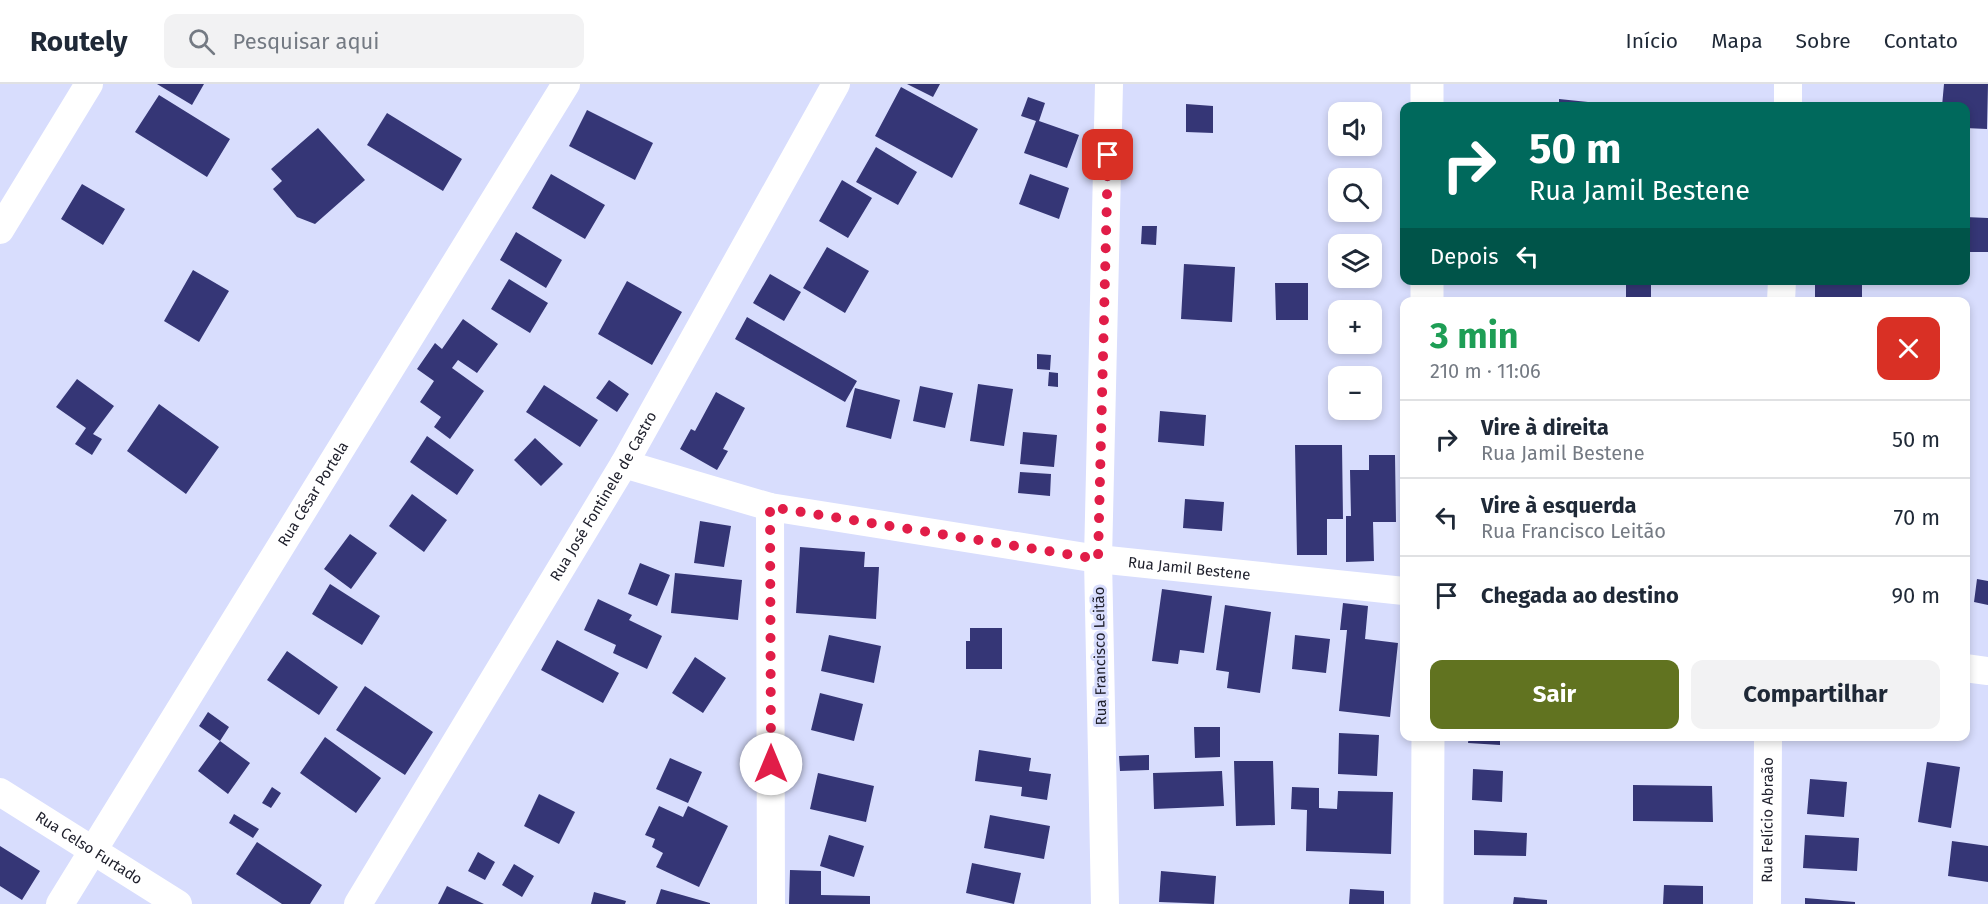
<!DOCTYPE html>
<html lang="pt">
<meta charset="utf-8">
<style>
body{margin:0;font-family:"Fira Sans",sans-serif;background:#f2f2f3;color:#1f2937;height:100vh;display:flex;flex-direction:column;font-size:22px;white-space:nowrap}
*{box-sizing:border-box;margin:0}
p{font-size:20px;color:#747a83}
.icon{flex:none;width:33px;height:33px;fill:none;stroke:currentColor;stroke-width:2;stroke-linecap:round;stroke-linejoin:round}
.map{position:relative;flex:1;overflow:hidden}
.side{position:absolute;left:1400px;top:213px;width:570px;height:444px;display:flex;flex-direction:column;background:#fff;border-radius:12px;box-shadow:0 3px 9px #0003}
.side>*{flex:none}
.hud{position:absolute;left:1400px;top:18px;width:570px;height:183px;border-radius:12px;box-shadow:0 3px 9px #0003;background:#00695c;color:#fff;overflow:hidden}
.buttons{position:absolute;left:1328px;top:18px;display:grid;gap:12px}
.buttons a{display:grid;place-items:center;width:54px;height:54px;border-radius:12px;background:#fff;box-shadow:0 3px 9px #0003;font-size:30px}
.pin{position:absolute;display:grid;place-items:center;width:51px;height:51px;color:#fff;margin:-26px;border-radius:12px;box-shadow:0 3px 9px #0006}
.me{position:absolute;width:66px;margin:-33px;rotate:0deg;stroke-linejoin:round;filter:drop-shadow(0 0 4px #0008)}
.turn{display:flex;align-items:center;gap:21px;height:126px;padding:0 30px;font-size:27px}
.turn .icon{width:78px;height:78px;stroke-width:2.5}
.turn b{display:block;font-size:42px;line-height:51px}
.then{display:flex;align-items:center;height:57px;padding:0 30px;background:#0003;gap:12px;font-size:22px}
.round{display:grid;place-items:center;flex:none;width:63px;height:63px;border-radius:12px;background:#f2f2f3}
.overview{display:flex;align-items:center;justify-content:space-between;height:102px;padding:0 30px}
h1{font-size:36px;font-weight:700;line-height:45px;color:#1e9e55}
.button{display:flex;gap:12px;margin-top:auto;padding:12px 30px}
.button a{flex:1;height:69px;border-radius:12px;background:#617320;color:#fff;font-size:24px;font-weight:700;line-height:69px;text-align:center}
.button a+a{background:#f2f2f3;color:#1f2937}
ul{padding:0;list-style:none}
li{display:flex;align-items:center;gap:18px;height:78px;padding:0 30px;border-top:2px solid #e0e1e3}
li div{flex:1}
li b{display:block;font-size:22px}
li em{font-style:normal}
header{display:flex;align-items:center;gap:36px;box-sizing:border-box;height:84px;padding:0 30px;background:#fff;border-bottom:2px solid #e0e1e3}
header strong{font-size:28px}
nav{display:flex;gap:33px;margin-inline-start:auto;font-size:21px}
.search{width:420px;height:54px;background:#f2f2f3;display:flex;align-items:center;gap:15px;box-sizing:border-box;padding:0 21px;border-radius:12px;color:#747a83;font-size:22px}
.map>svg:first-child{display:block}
</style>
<header>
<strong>Routely</strong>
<div class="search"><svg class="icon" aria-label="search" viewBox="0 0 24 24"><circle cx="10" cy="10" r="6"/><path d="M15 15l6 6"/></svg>Pesquisar aqui</div>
<nav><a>Início</a><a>Mapa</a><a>Sobre</a><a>Contato</a></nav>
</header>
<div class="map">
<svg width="1988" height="820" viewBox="0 0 1988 820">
<rect width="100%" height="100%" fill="#d8ddfd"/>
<path fill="#353676" d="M 157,0 L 204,0 L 192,21 Z
M 907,0 L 940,0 L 933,13 Z
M 1944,0 L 1988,0 L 1987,45 L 1965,44 L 1965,22 L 1942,22 Z
M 901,3 L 978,45 L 952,94 L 875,52 Z
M 159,11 L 230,55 L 207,93 L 135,48 Z
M 1028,13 L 1045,19 L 1039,37 L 1079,51 L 1067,84 L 1024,69 L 1036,37 L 1021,32 Z
M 1559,15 L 1617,21 L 1617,22 L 1559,22 Z
M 1186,20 L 1213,22 L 1213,49 L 1186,48 Z
M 587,26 L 653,59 L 635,96 L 569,62 Z
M 387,29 L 462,75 L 443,107 L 367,61 Z
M 318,44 L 365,96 L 315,140 L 297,133 L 273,105 L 282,97 L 271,85 Z
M 876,63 L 917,88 L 898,121 L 856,98 Z
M 551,90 L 605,121 L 585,155 L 532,124 Z
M 1030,90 L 1069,104 L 1059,135 L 1019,120 Z
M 842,96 L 872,114 L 848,154 L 819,137 Z
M 82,100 L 125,125 L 103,161 L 61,135 Z
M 1965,133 L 1988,134 L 1988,168 L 1965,168 Z
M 1142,142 L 1157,142 L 1156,161 L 1141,160 Z
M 516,148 L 562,176 L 546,204 L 500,176 Z
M 827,163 L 869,187 L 845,229 L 803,204 Z
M 1184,180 L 1235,183 L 1232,238 L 1181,235 Z
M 193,186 L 229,207 L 199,258 L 164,237 Z
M 770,190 L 801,208 L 784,237 L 753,219 Z
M 509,195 L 548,219 L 530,249 L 491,225 Z
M 1815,196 L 1862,196 L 1862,217 L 1815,217 Z
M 627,197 L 682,228 L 652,281 L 598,250 Z
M 1626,197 L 1651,197 L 1651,218 L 1626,218 Z
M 1275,199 L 1308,199 L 1308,236 L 1276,236 Z
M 747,233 L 857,297 L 845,318 L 735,255 Z
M 463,235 L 498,260 L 477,289 L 458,276 L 452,284 L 484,307 L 450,355 L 434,343 L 441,333 L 420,318 L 434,297 L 417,285 L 435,259 L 442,265 Z
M 1037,270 L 1051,271 L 1050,286 L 1037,285 Z
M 1049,288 L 1058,289 L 1058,303 L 1048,302 Z
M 77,295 L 114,322 L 93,350 L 102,355 L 92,371 L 75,360 L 86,344 L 56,323 Z
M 609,296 L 629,310 L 617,328 L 596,314 Z
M 978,300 L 1013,305 L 1004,362 L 970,357 Z
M 544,301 L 598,336 L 580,363 L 526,328 Z
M 920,302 L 953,309 L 945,344 L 913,337 Z
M 855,304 L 900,316 L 891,355 L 846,343 Z
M 716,308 L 745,324 L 723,365 L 728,367 L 717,386 L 680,365 L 691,345 L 695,347 Z
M 159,320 L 219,363 L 186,410 L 127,367 Z
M 1160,327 L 1206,331 L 1204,362 L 1158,358 Z
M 1023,348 L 1057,351 L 1054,383 L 1020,380 Z
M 427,352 L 474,386 L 457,411 L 410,378 Z
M 535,354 L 563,380 L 541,402 L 514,376 Z
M 1295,361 L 1342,361 L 1343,435 L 1327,435 L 1327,471 L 1297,471 Z
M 1369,371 L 1395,371 L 1396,438 L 1373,438 L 1374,477 L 1346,478 L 1346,432 L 1351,432 L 1350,386 L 1369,386 Z
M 1020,388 L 1051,390 L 1050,412 L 1018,409 Z
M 412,410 L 447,436 L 424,468 L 389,442 Z
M 1185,415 L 1224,418 L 1222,447 L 1183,444 Z
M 700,437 L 731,442 L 724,483 L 694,479 Z
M 350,450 L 377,469 L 351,505 L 324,485 Z
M 800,463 L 865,468 L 864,483 L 879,483 L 876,535 L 796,529 Z
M 640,479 L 670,491 L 657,522 L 628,510 Z
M 675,489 L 742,496 L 738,536 L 671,529 Z
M 1977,495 L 1988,497 L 1988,521 L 1974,518 Z
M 330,500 L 380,532 L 362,561 L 312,530 Z
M 1162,505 L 1212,512 L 1204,569 L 1180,566 L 1178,580 L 1152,577 Z
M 598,515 L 632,531 L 629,536 L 662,552 L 647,585 L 613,569 L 616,561 L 584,546 Z
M 1343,519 L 1368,522 L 1365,555 L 1398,559 L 1390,633 L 1339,627 L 1347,546 L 1340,546 Z
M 1225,521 L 1271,528 L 1260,609 L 1227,604 L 1229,588 L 1216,586 Z
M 970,544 L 1002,544 L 1002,585 L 966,585 L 966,557 L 970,557 Z
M 829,551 L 881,562 L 874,599 L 821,587 Z
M 1295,551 L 1330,555 L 1326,589 L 1292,585 Z
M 557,556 L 619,589 L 603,619 L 541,586 Z
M 287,567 L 338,603 L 319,631 L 267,596 Z
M 695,573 L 726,594 L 703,629 L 672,609 Z
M 365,602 L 433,648 L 405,691 L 336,646 Z
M 820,609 L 863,620 L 854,657 L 811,646 Z
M 208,628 L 229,643 L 220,657 L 199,642 Z
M 1194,643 L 1220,643 L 1220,673 L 1195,674 Z
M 1339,649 L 1379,651 L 1377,692 L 1338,690 Z
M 1469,652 L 1500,652 L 1500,661 L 1468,659 Z
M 325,653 L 381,694 L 356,729 L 300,689 Z
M 220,657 L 250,679 L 228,710 L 198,687 Z
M 979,666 L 1031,674 L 1029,687 L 1051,690 L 1047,716 L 1021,712 L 1022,703 L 975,697 Z
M 1149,671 L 1149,686 L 1120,687 L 1119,672 Z
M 670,674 L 702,688 L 688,719 L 656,705 Z
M 1234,677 L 1273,677 L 1275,741 L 1236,742 Z
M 1927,678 L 1960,683 L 1951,744 L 1918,738 Z
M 1473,685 L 1503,687 L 1502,718 L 1472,716 Z
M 1222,687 L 1224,722 L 1154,725 L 1153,689 Z
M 818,689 L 874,702 L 866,738 L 810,725 Z
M 1810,695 L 1847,698 L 1844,733 L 1807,730 Z
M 1633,701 L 1712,702 L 1713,738 L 1633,737 Z
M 272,703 L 281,709 L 271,724 L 262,719 Z
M 1292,703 L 1319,704 L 1319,724 L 1337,725 L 1338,707 L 1393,708 L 1391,770 L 1306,767 L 1307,726 L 1291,725 Z
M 539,710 L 575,728 L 559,760 L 524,742 Z
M 659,722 L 683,733 L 688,722 L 728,742 L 699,803 L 656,783 L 663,769 L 652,763 L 655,755 L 645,751 Z
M 234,730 L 259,745 L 253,754 L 229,739 Z
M 990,731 L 1050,742 L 1044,775 L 984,764 Z
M 1474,746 L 1527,749 L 1526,772 L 1474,771 Z
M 829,751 L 864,762 L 854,793 L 820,782 Z
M 1805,751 L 1859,754 L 1857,787 L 1803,784 Z
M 1952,757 L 1988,762 L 1988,798 L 1948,792 Z
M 257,758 L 322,801 L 310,820 L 282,820 L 236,790 Z
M 0,762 L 40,787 L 22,816 L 0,802 Z
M 478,768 L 495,778 L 485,796 L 468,787 Z
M 972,779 L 1021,789 L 1014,820 L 966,809 Z
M 514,780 L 534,792 L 522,813 L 502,801 Z
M 790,786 L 821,787 L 821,811 L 870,812 L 870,820 L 789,820 Z
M 1161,787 L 1216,792 L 1214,820 L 1159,818 Z
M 1664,801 L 1703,802 L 1703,820 L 1663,820 Z
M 447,802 L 484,820 L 438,820 Z
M 661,805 L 710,819 L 710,820 L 656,820 Z
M 1350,805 L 1384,807 L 1384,820 L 1349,820 Z
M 594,808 L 626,817 L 625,820 L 591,820 Z
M 1514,813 L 1547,816 L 1547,820 L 1513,820 Z
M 1805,814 L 1855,818 L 1855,820 L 1805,820 Z"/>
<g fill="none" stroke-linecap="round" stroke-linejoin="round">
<g stroke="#fff" stroke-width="28">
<path d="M 1788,22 L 1788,0"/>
<path d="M 0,146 L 89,0"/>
<path d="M 1781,218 L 1782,196"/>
<path id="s1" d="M 624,380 L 770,423 L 1098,475 L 1404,507"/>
<path d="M 770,423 L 771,820"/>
<path d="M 1965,584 L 1988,587"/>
<path id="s2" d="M 0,708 L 178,820"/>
<path id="s3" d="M 60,820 L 566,0"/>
<path id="s4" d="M 358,820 L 624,380 L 836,0"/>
<path d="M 1105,820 L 1098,475 L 1109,0"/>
<path id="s5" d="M 1767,820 L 1768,652"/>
</g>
<path stroke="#fff" stroke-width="33" d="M 1427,0 L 1427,22
M 1427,196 L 1427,218
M 1427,820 L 1428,652"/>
</g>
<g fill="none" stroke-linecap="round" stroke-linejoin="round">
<path stroke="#e11d48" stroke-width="10" stroke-dasharray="0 18" d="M 771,680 L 770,423 L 1098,475 L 1108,71"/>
</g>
<g text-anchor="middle" stroke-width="6" stroke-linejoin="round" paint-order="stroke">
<g font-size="15" fill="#20212d" stroke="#d8ddfd">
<text dy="5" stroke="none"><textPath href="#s3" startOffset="482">Rua César Portela</textPath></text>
<text dy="5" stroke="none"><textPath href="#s4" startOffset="476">Rua José Fontinele de Castro</textPath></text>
<text dy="5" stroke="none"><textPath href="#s1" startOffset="576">Rua Jamil Bestene</textPath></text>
<text transform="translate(1100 572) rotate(-91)" y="5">Rua Francisco Leitão</text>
<text dy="5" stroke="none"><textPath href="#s5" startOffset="84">Rua Felício Abraão</textPath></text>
<text dy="5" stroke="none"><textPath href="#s2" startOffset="105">Rua Celso Furtado</textPath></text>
</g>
</g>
</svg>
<div class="buttons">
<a><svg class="icon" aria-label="sound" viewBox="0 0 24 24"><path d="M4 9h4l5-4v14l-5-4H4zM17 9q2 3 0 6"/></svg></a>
<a><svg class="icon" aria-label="search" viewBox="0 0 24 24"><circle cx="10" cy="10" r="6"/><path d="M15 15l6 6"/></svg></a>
<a><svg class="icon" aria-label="layers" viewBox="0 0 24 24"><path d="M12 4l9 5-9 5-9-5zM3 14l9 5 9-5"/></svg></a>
<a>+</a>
<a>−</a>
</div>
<div class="pin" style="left:1108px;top:71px;background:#d93025"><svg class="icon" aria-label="arrive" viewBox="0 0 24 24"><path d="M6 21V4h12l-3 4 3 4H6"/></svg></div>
<svg class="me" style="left:771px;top:680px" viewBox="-20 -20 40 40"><circle r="19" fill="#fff"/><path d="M0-13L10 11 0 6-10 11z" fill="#e11d48"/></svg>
<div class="hud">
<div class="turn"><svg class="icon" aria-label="right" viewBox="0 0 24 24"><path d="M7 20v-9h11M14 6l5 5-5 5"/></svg><div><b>50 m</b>Rua Jamil Bestene</div></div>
<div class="then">Depois<svg class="icon" aria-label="left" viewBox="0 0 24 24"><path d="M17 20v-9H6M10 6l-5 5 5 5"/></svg></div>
</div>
<section class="side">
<div class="overview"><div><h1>3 min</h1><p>210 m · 11:06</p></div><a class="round" style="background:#d93025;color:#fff"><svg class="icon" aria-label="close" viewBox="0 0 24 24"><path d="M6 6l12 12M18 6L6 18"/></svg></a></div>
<ul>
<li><svg class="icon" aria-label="right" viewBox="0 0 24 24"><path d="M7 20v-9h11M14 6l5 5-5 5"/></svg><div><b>Vire à direita</b><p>Rua Jamil Bestene</p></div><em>50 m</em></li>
<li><svg class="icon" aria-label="left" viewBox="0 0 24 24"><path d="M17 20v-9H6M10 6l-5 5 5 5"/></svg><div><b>Vire à esquerda</b><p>Rua Francisco Leitão</p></div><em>70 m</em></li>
<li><svg class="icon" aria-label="arrive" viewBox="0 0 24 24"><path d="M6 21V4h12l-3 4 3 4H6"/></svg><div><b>Chegada ao destino</b></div><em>90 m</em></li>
</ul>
<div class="button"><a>Sair</a><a>Compartilhar</a></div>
</section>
</div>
